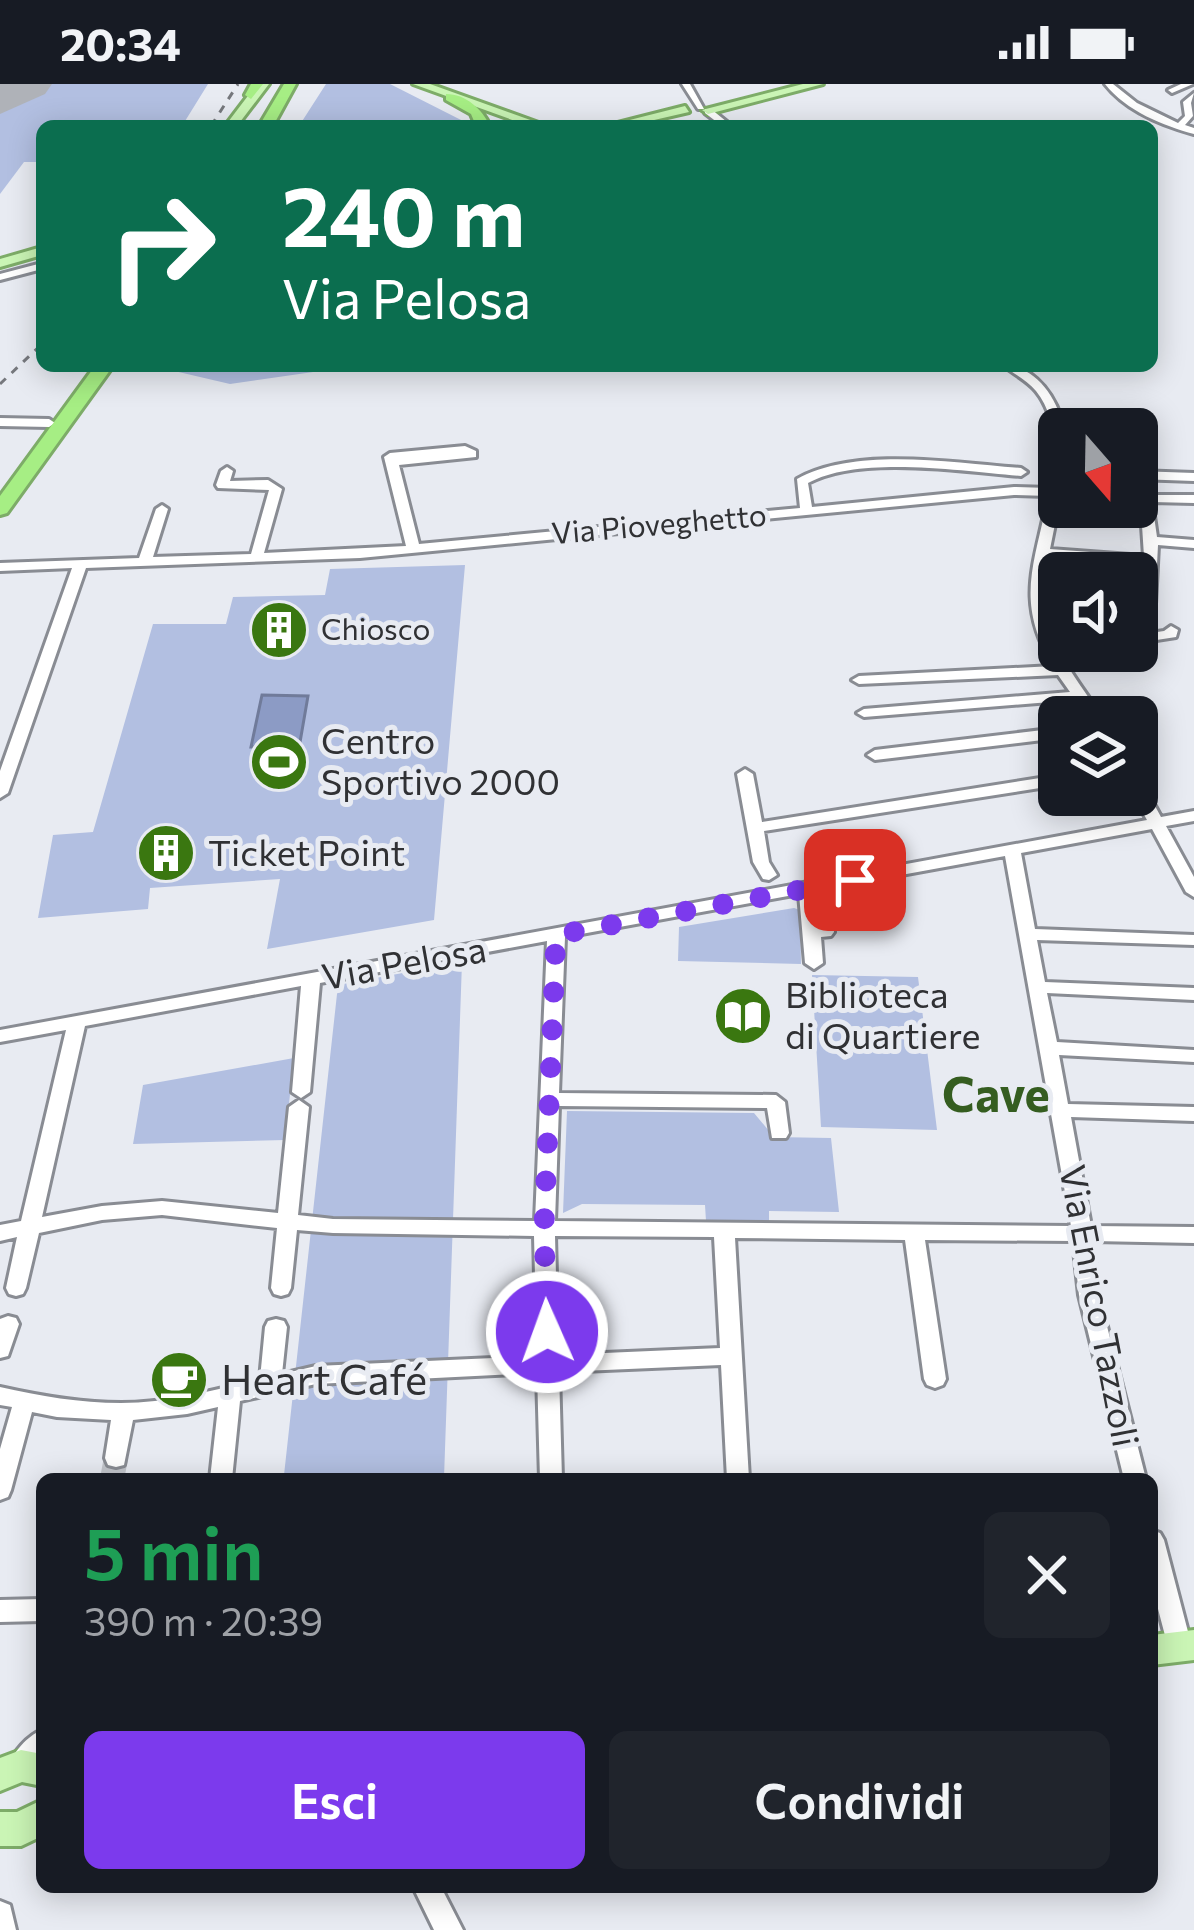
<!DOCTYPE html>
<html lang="it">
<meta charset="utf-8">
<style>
body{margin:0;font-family:Commissioner,sans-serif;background:#20242c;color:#f1f3f6;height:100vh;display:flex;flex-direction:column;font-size:45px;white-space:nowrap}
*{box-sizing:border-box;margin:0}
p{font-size:39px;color:#9ea1a6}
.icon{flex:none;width:66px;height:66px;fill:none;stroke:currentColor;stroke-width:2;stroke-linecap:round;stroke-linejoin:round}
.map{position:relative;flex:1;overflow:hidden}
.panel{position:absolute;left:36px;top:1389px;width:1122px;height:420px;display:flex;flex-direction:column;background:#171b24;border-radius:18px;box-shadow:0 6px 30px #0003}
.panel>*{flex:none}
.guide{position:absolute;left:36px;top:36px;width:1122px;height:252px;border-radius:18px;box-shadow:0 6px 30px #0003;background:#0b6e4f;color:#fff;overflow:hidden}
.needle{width:78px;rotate:160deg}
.tools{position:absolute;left:1038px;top:324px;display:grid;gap:24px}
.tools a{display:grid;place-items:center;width:120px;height:120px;border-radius:18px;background:#171b24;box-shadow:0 6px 30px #0003;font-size:60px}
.pin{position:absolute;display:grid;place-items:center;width:102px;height:102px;color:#fff;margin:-51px;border-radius:24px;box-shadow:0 6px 18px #0006}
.me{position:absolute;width:132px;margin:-66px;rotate:358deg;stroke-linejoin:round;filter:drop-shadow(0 0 9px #0008)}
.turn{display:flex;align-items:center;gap:42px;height:252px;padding:0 48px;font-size:54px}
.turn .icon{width:156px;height:156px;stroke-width:2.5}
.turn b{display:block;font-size:84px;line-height:102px}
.round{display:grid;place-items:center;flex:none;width:126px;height:126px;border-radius:18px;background:#20242c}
.headline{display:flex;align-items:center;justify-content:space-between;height:204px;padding:0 48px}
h1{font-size:72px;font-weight:600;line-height:90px;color:#1e9e55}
.cta{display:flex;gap:24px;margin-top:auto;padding:24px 48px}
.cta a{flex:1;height:138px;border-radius:18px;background:#7c3aed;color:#fff;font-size:48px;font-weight:600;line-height:138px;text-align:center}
.cta a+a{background:#20242c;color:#f1f3f6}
.status{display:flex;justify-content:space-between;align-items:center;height:84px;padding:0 60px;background:#171b24;direction:ltr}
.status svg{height:33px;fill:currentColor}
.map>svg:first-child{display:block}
</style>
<div class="status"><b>20:34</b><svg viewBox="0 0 49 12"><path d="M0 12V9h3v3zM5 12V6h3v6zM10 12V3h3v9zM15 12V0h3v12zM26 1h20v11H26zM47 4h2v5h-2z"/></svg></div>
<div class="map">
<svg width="1194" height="1846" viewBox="0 0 1194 1846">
<rect width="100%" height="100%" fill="#e8ebf2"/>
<path fill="#b2bfe1" d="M 28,0 L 208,0 L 182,42 L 42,42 L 42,78 L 24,78 L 0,110 L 0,15 Z
M 326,0 L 390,0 L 467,39 L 299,42 Z
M 122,282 L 355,282 L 230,300 L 170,286 Z
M 465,481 L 434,836 L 267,865 L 280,795 L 150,804 L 148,825 L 38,834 L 53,751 L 93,748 L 153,540 L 226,540 L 233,513 L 325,511 L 330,485 Z
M 794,824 L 800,826 L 801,880 L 678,877 L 679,843 Z
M 462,878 L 444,1394 L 284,1391 L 338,901 Z
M 812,891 L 918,893 L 937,1046 L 821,1043 Z
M 294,974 L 285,1056 L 133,1060 L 143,1001 Z
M 567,1027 L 754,1029 L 774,1053 L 831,1054 L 839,1128 L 769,1127 L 769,1137 L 706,1137 L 705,1121 L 582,1120 L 563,1129 Z"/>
<path fill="#8c9bc5" stroke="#707b9a" stroke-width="3" d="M 262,611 L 308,612 L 299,664 L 251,663 Z"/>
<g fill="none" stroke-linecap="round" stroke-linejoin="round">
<path fill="#afb2b8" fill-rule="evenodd" d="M 0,0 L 52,0 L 45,10 L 0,30 Z"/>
<path stroke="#c3c6cc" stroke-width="24" stroke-dasharray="24 12" stroke-linecap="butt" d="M 112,1395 L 116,1374"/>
<g stroke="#898c93" stroke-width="6">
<path id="minor" d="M 682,0 L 690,0 L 704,25 L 698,25 Z
M 1105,0 L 1113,0 L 1137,19 L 1178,39 L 1185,32 L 1183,18 L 1194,9 L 1191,19 L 1193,32 L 1185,41 L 1194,44 L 1194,50 C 1164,42 1126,27 1105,0 Z
M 1181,0 L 1193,0 L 1172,9 L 1168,6 Z
M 705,25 L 711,25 L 732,42 L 722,42 L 705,29 Z
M 42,179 L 42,185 L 0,196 L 0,190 Z
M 1004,282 C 1037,282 1058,316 1064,345 L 1059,345 L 1059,420 L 1050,465 L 1144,472 L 1140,411 L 1194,411 L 1194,419 L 1152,418 L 1157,453 L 1194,456 L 1194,464 L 1158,461 L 1155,520 L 1150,521 L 1143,517 L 1144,480 L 1048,472 C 1034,548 1065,577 1102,633 L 1086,633 L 1075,616 L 864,633 L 857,629 L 864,625 L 1070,608 L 1058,591 L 859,600 L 852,596 L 859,592 L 1053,582 C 1014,516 1035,481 1048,412 L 1014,411 L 360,474 L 86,484 L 8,709 L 0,714 L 0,687 L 72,484 L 0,487 L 0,479 L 139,474 L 156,425 L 162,421 L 168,425 L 153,473 L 251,470 L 269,406 L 218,404 L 216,401 L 221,387 L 227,383 L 233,387 L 230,397 L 268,396 L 282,405 L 264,469 L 406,462 L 384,373 L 390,369 L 465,362 L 476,367 L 476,373 L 399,381 L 419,460 L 800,424 L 797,395 C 856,362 955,379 1021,384 L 1027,388 L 1021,392 C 963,387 858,371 808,399 L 812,423 L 1014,403 L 1049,404 C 1055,372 1058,334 1036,307 C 1028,297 1014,290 1004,282 Z
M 0,334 L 49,335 L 55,339 L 49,343 L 0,342 Z
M 1137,387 L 1194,389 L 1194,397 L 1137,395 Z
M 1171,542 L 1178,546 L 1176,553 L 1137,559 L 1137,551 L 1164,547 Z
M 1059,644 L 1059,654 L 875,676 L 867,671 L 875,666 Z
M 745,685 L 753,690 L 762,738 L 1059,691 L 1059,701 L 764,747 L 769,778 L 777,791 L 769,796 L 763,795 L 753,778 L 737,690 Z
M 1137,698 L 1143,700 L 1161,733 L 1194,727 L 1194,737 L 1166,742 L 1194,793 L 1194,813 L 1186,808 L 1152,745 L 1021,769 L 1035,845 L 1194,851 L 1194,861 L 1037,856 L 1045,898 L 1194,904 L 1194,916 L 1047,909 L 1057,958 L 1194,966 L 1194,978 L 1059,971 L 1068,1020 L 1194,1023 L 1194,1037 L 1071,1033 L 1091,1142 L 1194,1143 L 1194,1159 L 1093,1157 L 1099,1211 L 1146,1395 L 1124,1395 L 1079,1211 L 1073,1157 L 925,1156 L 946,1295 L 943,1301 L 935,1304 L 927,1301 L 924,1295 L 905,1156 L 735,1154 L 749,1395 L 727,1395 L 721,1281 L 559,1288 L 562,1395 L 540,1395 L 537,1289 L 316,1300 L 240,1317 L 232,1395 L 210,1395 L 218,1323 L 187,1330 L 133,1336 L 124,1381 L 116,1383 L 108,1381 L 105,1374 L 111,1336 L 57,1333 L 32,1328 L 11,1406 L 8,1413 L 0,1416 L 0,1365 L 12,1323 L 0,1321 L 0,1303 C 40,1312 80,1319 121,1319 C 168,1319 214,1306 260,1295 L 265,1243 L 268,1237 L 276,1235 L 284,1237 L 287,1243 L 282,1290 L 316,1282 L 537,1272 L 534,1152 L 333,1149 L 297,1146 L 291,1204 L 288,1210 L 281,1212 L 274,1210 L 271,1204 L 277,1144 L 162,1131 L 102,1136 L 39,1149 L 26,1204 L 23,1210 L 16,1212 L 9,1210 L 6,1204 L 17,1153 L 0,1157 L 0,1141 L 21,1137 L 66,946 L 0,958 L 0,946 L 1147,736 L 1133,711 L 1137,711 ZM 1005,772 L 1071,1142 L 555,1137 L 559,1022 L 767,1024 L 772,1054 L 786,1054 L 789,1049 L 785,1018 L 776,1011 L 559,1009 L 565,853 L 799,810 L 805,879 L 814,885 L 823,879 L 821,853 L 831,852 L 834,848 L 830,804 ZM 547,857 L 535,1137 L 333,1135 L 298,1131 L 309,1023 L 299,1016 L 289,1023 L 278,1129 L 162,1117 L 102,1122 L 42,1133 L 85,942 L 301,902 L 292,1008 L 301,1014 L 310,1008 L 320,899 ZM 555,1152 L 714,1153 L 720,1264 L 558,1271 Z
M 8,1232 L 16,1234 L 19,1240 L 8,1272 L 0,1274 L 0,1235 Z
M 1152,1446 L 1160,1449 L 1164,1456 L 1192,1563 L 1189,1571 L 1180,1574 L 1171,1571 L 1168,1563 L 1152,1502 Z
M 42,1515 L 42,1537 L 0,1538 L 0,1516 Z
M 42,1646 L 42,1677 L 30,1691 L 21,1694 L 12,1691 L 8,1682 C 14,1668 27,1652 42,1646 Z
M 413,1803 L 441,1803 L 463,1846 L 434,1846 Z
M 0,1817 L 10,1821 L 16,1846 L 0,1846 Z"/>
</g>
<g stroke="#7dac68" stroke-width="6">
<path id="major" d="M 257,0 L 269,0 L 237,42 L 225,42 Z
M 413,0 L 430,0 L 547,42 L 529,42 Z
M 803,0 L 823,0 L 708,30 L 702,26 Z
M 685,22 L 689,28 L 628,42 L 606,42 Z
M 42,163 L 42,171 L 0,183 L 0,175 Z
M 1194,1546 L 1194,1576 L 1152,1581 L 1152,1551 Z
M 21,1666 L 42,1670 L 42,1702 L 22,1698 L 0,1707 L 0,1674 Z
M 42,1716 L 42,1752 L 21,1762 L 0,1762 L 0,1728 L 17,1728 Z"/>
</g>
<g stroke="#7dac68" stroke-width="6">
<path id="highway" d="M 251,0 L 263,0 L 251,15 L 245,11 Z
M 284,0 L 296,0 L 273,42 L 259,42 Z
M 446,10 C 466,10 482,25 490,42 L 476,42 L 471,30 L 446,16 Z
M 95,282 L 113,282 L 7,429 L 0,431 L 0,412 Z"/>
</g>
<use href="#minor" fill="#fff" fill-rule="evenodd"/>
<use href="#major" fill="#caf5b5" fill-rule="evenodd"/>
<use href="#highway" fill="#a6ee84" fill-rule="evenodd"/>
<path stroke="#76787d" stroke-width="3" stroke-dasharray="8 8" stroke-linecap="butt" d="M 211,42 L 238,0
M 0,300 L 42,260"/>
</g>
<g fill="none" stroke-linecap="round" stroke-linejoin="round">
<path stroke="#7c3aed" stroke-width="21" stroke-dasharray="0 37.8" d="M 547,1248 L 544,1143 L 556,851 L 855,796"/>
</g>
<defs>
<g id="building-disc" transform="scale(3)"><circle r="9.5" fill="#3a7710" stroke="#e8ebf2"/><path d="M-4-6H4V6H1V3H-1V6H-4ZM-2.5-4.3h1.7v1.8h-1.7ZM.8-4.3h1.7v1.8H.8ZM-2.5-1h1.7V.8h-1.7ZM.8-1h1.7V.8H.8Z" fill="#fff"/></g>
<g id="stadium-disc" transform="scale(3)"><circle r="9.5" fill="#3a7710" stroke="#e8ebf2"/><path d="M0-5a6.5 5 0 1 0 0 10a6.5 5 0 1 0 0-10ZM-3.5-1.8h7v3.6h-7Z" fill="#fff"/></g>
<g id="library-disc" transform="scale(3)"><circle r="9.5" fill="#3a7710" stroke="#e8ebf2"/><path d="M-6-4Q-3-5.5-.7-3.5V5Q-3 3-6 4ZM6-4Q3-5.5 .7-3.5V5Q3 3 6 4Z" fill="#fff"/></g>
<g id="cafe-disc" transform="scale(3)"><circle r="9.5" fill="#3a7710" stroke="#e8ebf2"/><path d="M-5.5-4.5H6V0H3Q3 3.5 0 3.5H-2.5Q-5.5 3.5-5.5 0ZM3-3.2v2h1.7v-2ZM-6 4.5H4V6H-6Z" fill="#fff"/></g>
</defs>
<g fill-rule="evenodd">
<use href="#building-disc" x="279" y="546"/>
<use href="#stadium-disc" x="279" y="678"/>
<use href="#building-disc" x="166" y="769"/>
<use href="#library-disc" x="743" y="932"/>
<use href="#cafe-disc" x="179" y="1296"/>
</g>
<g text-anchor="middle" stroke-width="10" stroke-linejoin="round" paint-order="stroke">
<g font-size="30" fill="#303134" stroke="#e8ebf2">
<text transform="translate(659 441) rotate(-5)" y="10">Via Pioveghetto</text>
</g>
<g font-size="30" fill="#303134" stroke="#e8ebf2" text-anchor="start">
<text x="321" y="556">Chiosco</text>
</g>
<g font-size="36" fill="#303134" stroke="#e8ebf2" text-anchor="start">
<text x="321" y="670">Centro<tspan x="321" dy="41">Sportivo 2000</tspan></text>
<text x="208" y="782">Ticket Point</text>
<text x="785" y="924">Biblioteca<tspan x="785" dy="41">di Quartiere</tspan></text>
</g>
<g font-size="36" fill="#303134" stroke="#e8ebf2">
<text transform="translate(404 879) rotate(-10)" y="13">Via Pelosa</text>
<text transform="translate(1099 1222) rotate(79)" y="13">Via Enrico Tazzoli</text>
</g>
<g font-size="42" fill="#303134" stroke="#e8ebf2" text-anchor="start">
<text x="221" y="1311">Heart Café</text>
</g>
<g font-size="48" font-weight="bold" fill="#355d20" stroke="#e8ebf2">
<text x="996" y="1028">Cave</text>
</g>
</g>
</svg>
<div class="tools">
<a><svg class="needle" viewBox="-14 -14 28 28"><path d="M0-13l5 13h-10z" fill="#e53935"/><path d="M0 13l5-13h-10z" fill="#9ea1a6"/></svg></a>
<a><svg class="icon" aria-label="sound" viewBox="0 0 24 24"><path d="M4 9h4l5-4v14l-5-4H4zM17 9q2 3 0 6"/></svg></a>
<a><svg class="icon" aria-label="layers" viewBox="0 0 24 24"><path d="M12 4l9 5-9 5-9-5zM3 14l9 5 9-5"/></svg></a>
</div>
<div class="pin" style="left:855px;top:796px;background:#d93025"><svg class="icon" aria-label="arrive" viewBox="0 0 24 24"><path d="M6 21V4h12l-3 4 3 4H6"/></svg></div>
<svg class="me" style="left:547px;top:1248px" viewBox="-20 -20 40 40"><circle r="17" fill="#7c3aed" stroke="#fff" stroke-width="3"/><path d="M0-11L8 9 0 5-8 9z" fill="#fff"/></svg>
<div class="guide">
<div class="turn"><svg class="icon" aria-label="right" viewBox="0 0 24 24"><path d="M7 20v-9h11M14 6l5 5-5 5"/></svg><div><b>240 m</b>Via Pelosa</div></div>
</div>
<section class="panel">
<div class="headline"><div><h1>5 min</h1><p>390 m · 20:39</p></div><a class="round"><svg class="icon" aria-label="close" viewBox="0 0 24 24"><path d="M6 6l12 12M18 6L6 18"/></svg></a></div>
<div class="cta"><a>Esci</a><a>Condividi</a></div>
</section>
</div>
